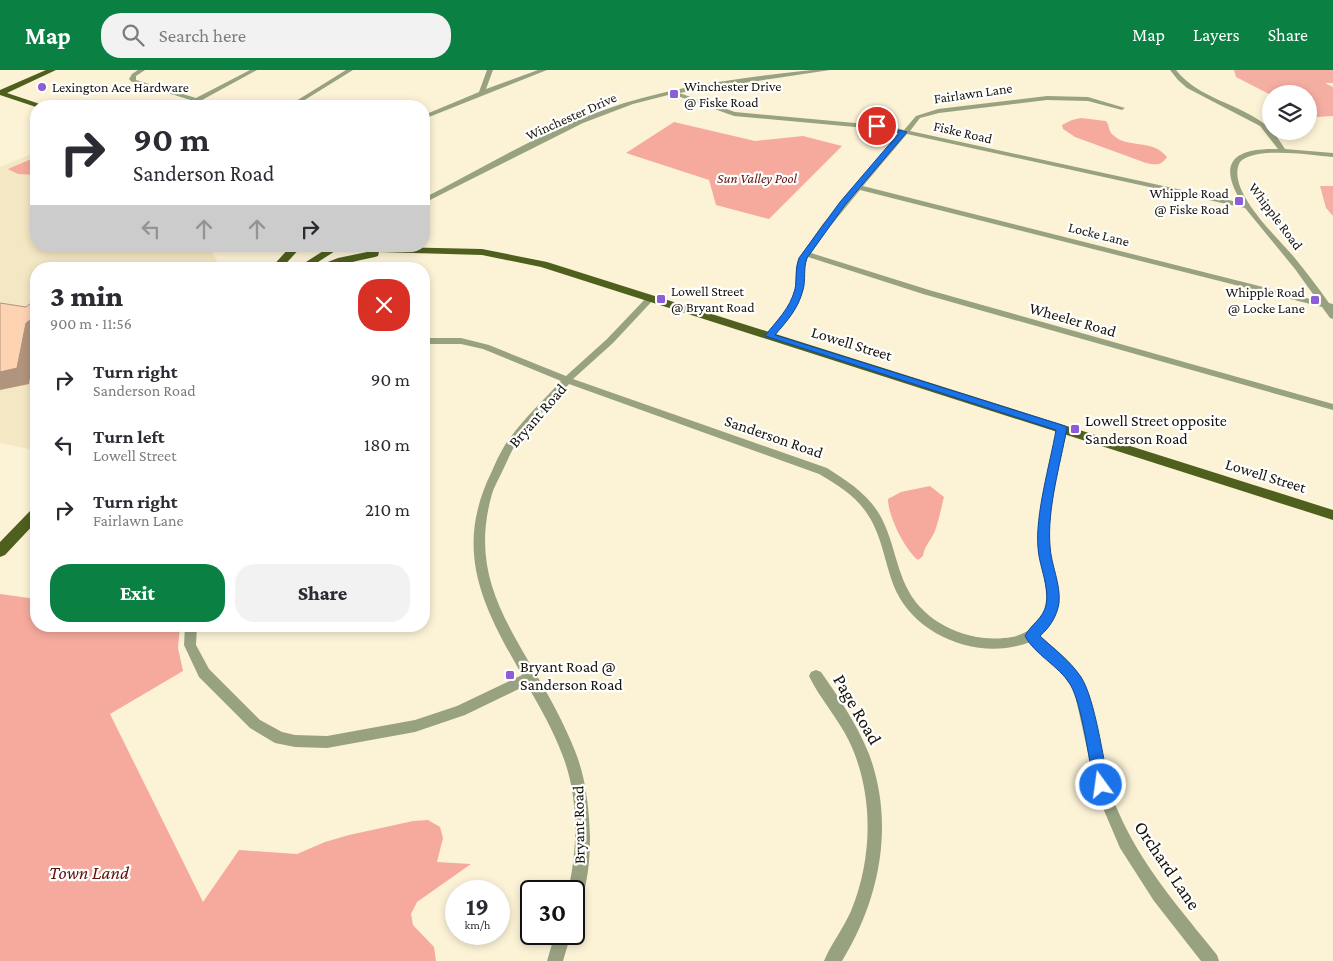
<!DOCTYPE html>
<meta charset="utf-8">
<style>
body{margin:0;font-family:"Crimson Pro",serif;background:#f2f2f3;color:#2b2b33;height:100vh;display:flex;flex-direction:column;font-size:19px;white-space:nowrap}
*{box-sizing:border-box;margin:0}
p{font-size:16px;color:#7c7c81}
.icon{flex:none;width:28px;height:28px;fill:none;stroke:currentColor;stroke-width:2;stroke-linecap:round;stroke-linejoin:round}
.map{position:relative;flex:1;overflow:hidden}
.drawer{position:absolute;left:30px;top:192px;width:400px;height:370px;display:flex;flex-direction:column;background:#fff;border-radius:20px;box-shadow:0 2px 8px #0003}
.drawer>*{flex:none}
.guide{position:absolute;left:30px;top:30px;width:400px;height:152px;border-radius:20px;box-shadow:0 2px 8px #0003;background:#fff;color:#2b2b33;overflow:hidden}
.controls{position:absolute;left:1262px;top:15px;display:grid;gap:10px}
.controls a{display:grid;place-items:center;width:55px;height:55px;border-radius:50%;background:#fff;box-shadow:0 2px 8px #0003;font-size:25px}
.speed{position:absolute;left:445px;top:810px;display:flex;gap:10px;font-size:25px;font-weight:700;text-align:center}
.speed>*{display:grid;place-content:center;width:65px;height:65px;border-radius:50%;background:#fff;box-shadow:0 2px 8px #0003;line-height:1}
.speed small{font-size:12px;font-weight:400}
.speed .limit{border:2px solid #111;border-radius:8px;background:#fff;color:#111}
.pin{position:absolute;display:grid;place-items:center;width:42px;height:42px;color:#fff;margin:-21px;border:2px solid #fff;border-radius:50%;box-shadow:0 1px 5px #0007}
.me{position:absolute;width:55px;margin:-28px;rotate:346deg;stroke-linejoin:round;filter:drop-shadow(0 0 4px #0008)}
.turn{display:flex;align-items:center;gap:18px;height:105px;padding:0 20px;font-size:22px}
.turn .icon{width:65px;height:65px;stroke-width:2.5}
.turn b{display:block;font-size:35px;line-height:42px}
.lanes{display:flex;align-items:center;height:48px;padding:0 20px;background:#0003;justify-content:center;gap:25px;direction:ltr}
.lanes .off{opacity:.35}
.round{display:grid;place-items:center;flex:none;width:52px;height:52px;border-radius:20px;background:#f2f2f3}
.summary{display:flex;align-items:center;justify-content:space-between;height:85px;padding:0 20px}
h1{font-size:30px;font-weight:800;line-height:38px}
.action{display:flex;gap:10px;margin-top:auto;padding:10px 20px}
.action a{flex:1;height:58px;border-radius:20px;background:#0b8043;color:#fff;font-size:20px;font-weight:800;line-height:58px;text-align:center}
.action a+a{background:#f2f2f3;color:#2b2b33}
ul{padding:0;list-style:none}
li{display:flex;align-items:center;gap:15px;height:65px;padding:0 20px}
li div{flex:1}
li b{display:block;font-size:19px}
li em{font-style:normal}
header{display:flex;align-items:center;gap:30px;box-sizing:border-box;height:70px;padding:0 25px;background:#0b8043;color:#fff}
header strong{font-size:24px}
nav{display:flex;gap:28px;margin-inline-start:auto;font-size:18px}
.search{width:350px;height:45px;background:#f2f2f3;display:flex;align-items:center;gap:12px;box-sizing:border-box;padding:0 18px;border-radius:20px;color:#7c7c81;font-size:19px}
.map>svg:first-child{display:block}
</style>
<header>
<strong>Map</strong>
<div class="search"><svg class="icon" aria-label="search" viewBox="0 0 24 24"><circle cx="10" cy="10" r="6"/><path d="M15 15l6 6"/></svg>Search here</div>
<nav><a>Map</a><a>Layers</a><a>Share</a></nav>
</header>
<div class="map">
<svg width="1333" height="891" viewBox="0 0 1333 891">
<rect width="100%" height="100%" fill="#fcf3d7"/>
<path fill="#f4e7c4" d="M 36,82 L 36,176 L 209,176 L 221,199 L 36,199 L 36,372 L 29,379 L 0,373 L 0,97 Z"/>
<path fill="#f5aa9d" d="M 1081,48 L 1106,51 C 1110,56 1108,61 1113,65 C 1127,79 1152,68 1167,87 C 1161,96 1156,95 1146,93 L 1075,67 L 1063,59 L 1062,55 L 1072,50 Z
M 674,52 L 755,71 L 803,66 L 842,76 L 769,149 L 716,135 L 709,110 L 626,83 Z
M 36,87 L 36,105 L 18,104 L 8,99 Z
M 930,416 L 944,427 C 941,438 939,450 935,461 C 931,470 924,477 923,486 L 918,490 C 905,480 888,446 888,429 L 901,422 Z
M 0,524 L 36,529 L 36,556 L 180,556 L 178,578 L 183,601 L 110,644 L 203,832 L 239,780 L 297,784 L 325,772 L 349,765 L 413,751 L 428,750 L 440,757 L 443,768 L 437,792 L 471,794 L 417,832 L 411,844 L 413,855 L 434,877 L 436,891 L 0,891 Z"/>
<path fill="#f5aea2" d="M 1234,0 L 1333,0 L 1333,13 L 1325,13 L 1333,17 L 1333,46 L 1317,47 L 1309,43 L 1309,24 L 1271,25 L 1236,7 Z
M 1320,116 L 1333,116 L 1333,146 L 1326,138 Z"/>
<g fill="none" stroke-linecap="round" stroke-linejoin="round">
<path fill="#98a281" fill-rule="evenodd" d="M 138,0 L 145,0 L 136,6 L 136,10 L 196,28 L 250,0 L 257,0 L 202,30 L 219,36 L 210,36 L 132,12 L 129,9 L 132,4 Z
M 346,0 L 353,0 L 295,36 L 288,36 Z
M 487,0 L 493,0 L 486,19 L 538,0 L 547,0 L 424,49 L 424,45 L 479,22 Z
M 812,0 L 830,0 L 679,23 L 735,42 L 888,56 L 904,60 L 916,46 L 938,39 L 1047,26 L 1088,27 L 1125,38 L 1122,40 L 1088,31 L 1047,30 L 939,43 L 920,48 L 910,61 L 1242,133 C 1216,91 1235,78 1278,79 L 1260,56 L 1187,18 L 1178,10 L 1170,0 L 1176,0 C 1199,29 1238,33 1266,55 C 1274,61 1279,70 1285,79 L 1333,83 L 1333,87 C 1311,85 1255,76 1240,92 C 1225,119 1277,167 1294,187 C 1306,202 1318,217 1329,233 L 1333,234 L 1333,249 L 1330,248 L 1322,237 L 860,120 L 828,159 L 811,183 L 929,220 L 1333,334 L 1333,340 L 923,224 L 808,187 C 803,198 805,207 803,218 C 800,239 785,253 772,268 L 766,268 L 766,264 L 788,238 L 795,219 L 796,197 L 799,188 L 822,155 L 901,63 L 888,60 L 734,46 L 672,24 L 633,34 L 583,53 L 424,133 L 424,128 C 483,98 541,62 604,40 C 671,16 741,8 812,0 ZM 907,64 L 1245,138 L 1295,199 L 1318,231 L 863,116 Z
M 651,225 L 655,228 L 613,273 L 573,309 L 827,398 C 846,410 866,423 878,442 C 893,466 895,495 908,520 C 927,556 973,574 1012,567 C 1027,564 1041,554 1045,539 C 1050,517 1038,493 1038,471 C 1038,433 1049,396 1057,359 L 1062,356 L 1066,357 L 1067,359 C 1060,396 1049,434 1049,472 C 1050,494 1062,516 1058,537 C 1056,548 1049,558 1040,566 C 1055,579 1073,592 1082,609 C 1092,626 1094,645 1098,664 C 1102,690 1107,717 1118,741 C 1141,795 1181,840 1217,885 L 1219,891 L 1201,891 L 1154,831 L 1120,778 L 1097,724 L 1074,620 L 1057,597 L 1030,572 C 982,591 918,568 896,521 C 885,496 883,468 868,445 C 857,427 838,415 819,404 L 569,314 C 552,334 531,352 516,374 C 510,383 506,394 501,404 C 498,410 494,417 492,424 C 471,498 501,544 536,604 C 550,628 565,655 575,681 C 586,708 589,738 590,767 C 590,789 588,813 580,834 L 574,836 L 574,821 L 568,821 C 578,778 579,726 562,684 C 553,660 540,637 527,615 L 465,645 L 415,662 L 327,678 L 295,677 L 275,673 L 250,658 L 199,607 L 184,575 L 185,556 L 197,556 L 196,575 L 209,599 L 260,650 L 282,662 L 295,665 L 327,666 L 415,650 L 457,636 L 522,605 C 482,535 453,480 492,401 C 497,390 502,378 510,368 C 525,347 544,330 561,311 L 483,279 L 461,274 L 424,274 L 424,268 L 461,268 L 489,275 L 566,306 L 607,269 L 648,226 Z
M 816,600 L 821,602 C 839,628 857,654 869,684 C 895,754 880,829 842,891 L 824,891 C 831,874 843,859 851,841 C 873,788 874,723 849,671 C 838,648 820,629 809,606 L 811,602 Z
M 555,864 L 571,864 L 563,891 L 547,891 Z"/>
<path fill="#4f5f1e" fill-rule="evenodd" d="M 46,0 L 56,0 L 7,23 L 46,36 L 36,37 L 0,25 L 0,20 Z
M 291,176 L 302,176 L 281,199 L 270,199 Z
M 331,176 L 343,176 L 307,199 L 295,199 Z
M 347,176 L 482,179 L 547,192 L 1333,440 L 1333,450 L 541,197 L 482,185 L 379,182 L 378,186 L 375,187 C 353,191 332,199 310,199 L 338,188 L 372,181 L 352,179 Z
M 36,439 L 36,452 L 5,485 L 0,487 L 0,472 L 31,440 Z"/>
</g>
<path fill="#b1947d" d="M 36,245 L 36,272 L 29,314 L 0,320 L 0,302 L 26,253 Z"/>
<path fill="#fdd3b2" stroke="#b1947d" d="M 36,229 L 36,245 L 26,253 L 17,298 L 0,302 L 0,233 L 26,237 Z"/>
<path fill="#1a73e8" stroke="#114b97" d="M 875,55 L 907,62 L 845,135 L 807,188 C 803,199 806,210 803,220 C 798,239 787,251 775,265 L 1065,356 L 1067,358 C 1060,395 1047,439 1050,476 C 1051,495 1061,514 1059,533 C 1057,546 1050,557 1040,566 C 1054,579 1070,591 1081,607 C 1095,629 1103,688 1109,715 L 1107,720 L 1101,722 L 1096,720 L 1094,715 C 1089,690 1082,634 1070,614 C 1059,596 1034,584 1025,566 C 1031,554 1043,549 1046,535 C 1050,517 1039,496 1038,478 C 1035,445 1050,394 1056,360 L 765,266 C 776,251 790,239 795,219 C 797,209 795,199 799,188 L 840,132 L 899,63 L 875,58 Z"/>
<g fill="#8c5dd6" stroke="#fff" stroke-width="2">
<circle cx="42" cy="17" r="5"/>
<rect x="669" y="19" width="10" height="10" rx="2.5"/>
<rect x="1234" y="126" width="10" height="10" rx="2.5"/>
<rect x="656" y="224" width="10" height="10" rx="2.5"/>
<rect x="1310" y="225" width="10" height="10" rx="2.5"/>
<rect x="1070" y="354" width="10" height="10" rx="2.5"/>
<rect x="505" y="600" width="10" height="10" rx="2.5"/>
</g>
<g text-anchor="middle" stroke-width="4.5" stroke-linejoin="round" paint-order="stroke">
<g font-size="14" fill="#17140a" stroke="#fff" text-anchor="start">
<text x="684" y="21">Winchester Drive<tspan x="684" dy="16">@ Fiske Road</tspan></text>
<text x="52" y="22">Lexington Ace Hardware</text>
<text x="1229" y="128" text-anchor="end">Whipple Road<tspan x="1229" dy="16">@ Fiske Road</tspan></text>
<text x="671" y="226">Lowell Street<tspan x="671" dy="16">@ Bryant Road</tspan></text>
<text x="1305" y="227" text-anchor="end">Whipple Road<tspan x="1305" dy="16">@ Locke Lane</tspan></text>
</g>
<g font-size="14" fill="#17140a" stroke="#fff">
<text transform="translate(973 23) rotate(-8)" y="5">Fairlawn Lane</text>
<text transform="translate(571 46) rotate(-24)" y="5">Winchester Drive</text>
<text transform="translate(963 62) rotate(13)" y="5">Fiske Road</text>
<text transform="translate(1276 146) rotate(53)" y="5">Whipple Road</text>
<text transform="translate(1099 164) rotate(14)" y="5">Locke Lane</text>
</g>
<g font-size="14" font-style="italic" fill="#5f130b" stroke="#fff">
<text x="757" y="113">Sun Valley Pool</text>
</g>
<g font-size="16" fill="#17140a" stroke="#fff">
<text transform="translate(1073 249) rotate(16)" y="6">Wheeler Road</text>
<text transform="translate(852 273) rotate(17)" y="6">Lowell Street</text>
<text transform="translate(537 345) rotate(-49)" y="6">Bryant Road</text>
<text transform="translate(774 366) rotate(19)" y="6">Sanderson Road</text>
<text transform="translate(1266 405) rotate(17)" y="6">Lowell Street</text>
<text transform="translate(578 755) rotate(-91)" y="6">Bryant Road</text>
</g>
<g font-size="16" fill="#17140a" stroke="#fff" text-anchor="start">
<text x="1085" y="356">Lowell Street opposite<tspan x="1085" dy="18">Sanderson Road</tspan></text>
<text x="520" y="602">Bryant Road @<tspan x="520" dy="18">Sanderson Road</tspan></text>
</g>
<g font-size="19" fill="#17140a" stroke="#fff">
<text transform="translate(858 639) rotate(60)" y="7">Page Road</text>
<text transform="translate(1168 795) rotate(56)" y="7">Orchard Lane</text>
</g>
<g font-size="19" font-style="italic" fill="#5f130b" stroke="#fff">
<text x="89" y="809">Town Land</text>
</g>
</g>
</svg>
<div class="controls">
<a><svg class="icon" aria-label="layers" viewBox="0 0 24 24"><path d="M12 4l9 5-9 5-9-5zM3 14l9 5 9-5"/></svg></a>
</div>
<div class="speed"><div>19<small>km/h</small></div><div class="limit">30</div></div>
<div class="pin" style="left:877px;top:56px;background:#d93025"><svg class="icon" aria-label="arrive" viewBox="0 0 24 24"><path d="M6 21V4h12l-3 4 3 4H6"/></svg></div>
<svg class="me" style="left:1101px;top:715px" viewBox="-20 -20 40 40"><circle r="17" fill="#1a73e8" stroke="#fff" stroke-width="3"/><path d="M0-11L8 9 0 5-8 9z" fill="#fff"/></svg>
<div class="guide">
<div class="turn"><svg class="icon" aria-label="right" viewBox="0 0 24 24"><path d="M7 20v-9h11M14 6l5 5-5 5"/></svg><div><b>90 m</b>Sanderson Road</div></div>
<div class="lanes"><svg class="icon off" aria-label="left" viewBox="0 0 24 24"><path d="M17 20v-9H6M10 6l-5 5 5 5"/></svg><svg class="icon off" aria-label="ahead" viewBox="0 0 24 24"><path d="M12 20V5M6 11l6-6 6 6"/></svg><svg class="icon off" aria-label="ahead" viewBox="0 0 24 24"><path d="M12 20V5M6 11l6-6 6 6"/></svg><svg class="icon" aria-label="right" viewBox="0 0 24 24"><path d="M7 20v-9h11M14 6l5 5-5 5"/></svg></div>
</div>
<section class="drawer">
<div class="summary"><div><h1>3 min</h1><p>900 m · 11:56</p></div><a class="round" style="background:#d93025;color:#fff"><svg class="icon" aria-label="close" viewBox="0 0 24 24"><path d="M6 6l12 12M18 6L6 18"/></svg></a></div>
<ul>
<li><svg class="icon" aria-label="right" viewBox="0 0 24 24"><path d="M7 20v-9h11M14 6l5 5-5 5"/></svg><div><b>Turn right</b><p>Sanderson Road</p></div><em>90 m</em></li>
<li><svg class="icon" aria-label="left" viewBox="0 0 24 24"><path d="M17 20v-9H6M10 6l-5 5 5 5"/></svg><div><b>Turn left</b><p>Lowell Street</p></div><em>180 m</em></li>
<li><svg class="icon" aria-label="right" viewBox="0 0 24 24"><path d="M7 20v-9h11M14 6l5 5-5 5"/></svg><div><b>Turn right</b><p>Fairlawn Lane</p></div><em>210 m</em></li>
</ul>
<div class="action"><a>Exit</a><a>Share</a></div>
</section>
</div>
